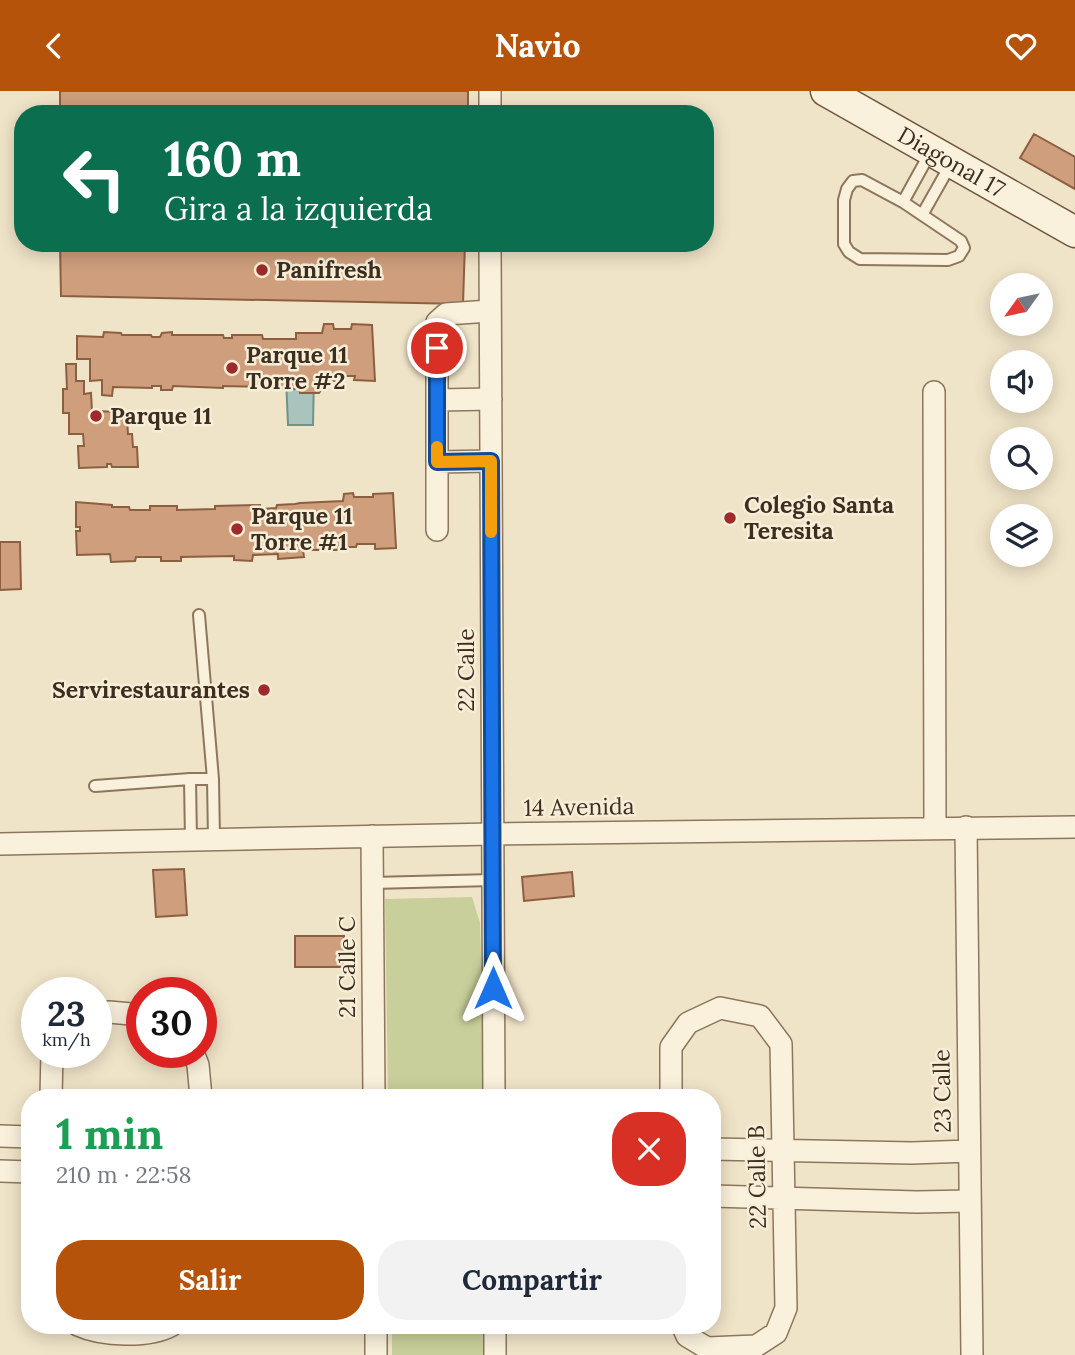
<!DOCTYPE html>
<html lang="es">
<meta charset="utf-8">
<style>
body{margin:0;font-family:Lora,serif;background:#f2f2f3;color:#1f2937;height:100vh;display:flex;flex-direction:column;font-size:26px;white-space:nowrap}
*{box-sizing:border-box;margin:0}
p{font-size:23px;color:#747a83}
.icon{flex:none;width:38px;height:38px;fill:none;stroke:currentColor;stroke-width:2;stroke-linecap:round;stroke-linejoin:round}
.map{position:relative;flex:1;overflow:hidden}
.details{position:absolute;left:21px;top:998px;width:700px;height:245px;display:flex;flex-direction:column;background:#fff;border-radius:28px;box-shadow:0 4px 18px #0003}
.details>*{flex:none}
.hud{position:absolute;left:14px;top:14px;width:700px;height:147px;border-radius:28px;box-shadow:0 4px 18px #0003;background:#0b6e4f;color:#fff;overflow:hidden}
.needle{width:46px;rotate:237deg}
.fabs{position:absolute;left:990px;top:182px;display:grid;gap:14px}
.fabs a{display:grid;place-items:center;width:63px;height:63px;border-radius:50%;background:#fff;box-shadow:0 4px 18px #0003;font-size:35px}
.speed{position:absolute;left:21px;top:886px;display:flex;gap:14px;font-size:35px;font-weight:700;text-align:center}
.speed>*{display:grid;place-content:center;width:91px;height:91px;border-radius:50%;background:#fff;box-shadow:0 4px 18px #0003;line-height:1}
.speed small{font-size:18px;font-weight:400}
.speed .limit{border:10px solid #d22;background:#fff;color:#111}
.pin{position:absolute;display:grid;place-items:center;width:60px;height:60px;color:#fff;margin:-30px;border:4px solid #fff;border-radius:50%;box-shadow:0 2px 7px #0007}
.me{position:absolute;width:77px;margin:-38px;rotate:0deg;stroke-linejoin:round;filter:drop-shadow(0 0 5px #0008)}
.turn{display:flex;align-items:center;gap:24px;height:147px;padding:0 35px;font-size:32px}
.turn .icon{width:91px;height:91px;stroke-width:2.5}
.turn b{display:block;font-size:49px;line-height:60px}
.round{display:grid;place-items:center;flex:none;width:74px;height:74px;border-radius:28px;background:#f2f2f3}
.overview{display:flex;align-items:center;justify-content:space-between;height:119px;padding:0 35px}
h1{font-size:42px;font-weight:800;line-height:52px;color:#1e9e55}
.primary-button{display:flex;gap:14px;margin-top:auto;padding:14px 35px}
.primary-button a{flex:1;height:80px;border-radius:28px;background:#b45309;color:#fff;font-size:28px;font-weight:800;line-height:80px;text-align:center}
.primary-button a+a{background:#f2f2f3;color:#1f2937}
header{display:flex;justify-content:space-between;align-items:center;height:91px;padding:0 35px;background:#b45309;color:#fff;font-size:32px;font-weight:800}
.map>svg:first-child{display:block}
</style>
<header><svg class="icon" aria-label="back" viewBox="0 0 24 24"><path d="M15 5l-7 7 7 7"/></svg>Navio<svg class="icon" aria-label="heart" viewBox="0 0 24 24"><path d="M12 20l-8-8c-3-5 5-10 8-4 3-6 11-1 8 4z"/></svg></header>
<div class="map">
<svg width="1075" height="1264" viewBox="0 0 1075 1264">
<rect width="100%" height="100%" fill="#f0e4c8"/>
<path fill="#c9cf9b" d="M 472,806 L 480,832 L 485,1006 L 388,1006 L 385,808 Z
M 392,1234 L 491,1234 L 492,1264 L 392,1264 Z"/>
<path fill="#a9c4bc" stroke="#6f938a" stroke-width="2" d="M 314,286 L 313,334 L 288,334 L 286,287 Z"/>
<path fill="#cf9f7d" stroke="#8d5f41" stroke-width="2" d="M 60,0 L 468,0 L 468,23 L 60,23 Z
M 1034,43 L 1075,66 L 1075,98 L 1020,67 Z
M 60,152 L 465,152 L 463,213 L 61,205 Z
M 324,233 L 333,233 L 334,238 L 351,238 L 352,233 L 372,234 L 375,290 L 354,289 L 355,285 L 337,285 L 335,290 L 328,289 L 319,302 L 300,302 L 299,298 L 271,298 L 271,295 L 262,295 L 262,296 L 223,295 L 223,297 L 173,295 L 172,299 L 161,299 L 161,295 L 152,295 L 152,297 L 113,296 L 112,305 L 102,304 L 102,289 L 90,290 L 90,268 L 77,268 L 77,245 L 103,246 L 104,241 L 121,242 L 122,244 L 151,244 L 152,246 L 160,246 L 162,242 L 172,241 L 172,244 L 223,244 L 224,247 L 232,247 L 232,244 L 262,244 L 263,248 L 296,248 L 296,242 L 322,242 Z
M 66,273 L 76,273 L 76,290 L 84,290 L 84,303 L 91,302 L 92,320 L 123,321 L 123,328 L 127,328 L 128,343 L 132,343 L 133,356 L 137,356 L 138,376 L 112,376 L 111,373 L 107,373 L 107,376 L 79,377 L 78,355 L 84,355 L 83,343 L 69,343 L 69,322 L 63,322 L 63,298 L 67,298 Z
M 353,402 L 354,406 L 373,406 L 373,403 L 393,402 L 396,457 L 375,458 L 375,453 L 357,453 L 356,456 L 347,456 L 347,459 L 303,459 L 304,466 L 278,468 L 278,463 L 253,464 L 252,470 L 234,469 L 234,465 L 181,466 L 181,470 L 161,470 L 161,466 L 136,466 L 135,470 L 111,471 L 110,463 L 77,464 L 76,440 L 80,440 L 80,436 L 76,436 L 76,411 L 112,414 L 112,416 L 129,416 L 130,419 L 150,419 L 150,415 L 177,415 L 177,419 L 215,418 L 215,415 L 260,414 L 261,418 L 276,417 L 277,414 L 295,413 L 300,412 L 343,410 L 344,403 Z
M 0,451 L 20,451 L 21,498 L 0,499 Z
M 184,778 L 187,824 L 156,826 L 153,779 Z
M 572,781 L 574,805 L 524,810 L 522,786 Z
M 295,845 L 344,845 L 343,876 L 295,876 Z"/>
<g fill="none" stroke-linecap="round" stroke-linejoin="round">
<g stroke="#8d765c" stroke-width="14">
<path id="service" d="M 862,89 L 903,111 L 961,150 L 964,157 L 959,165 L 948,169 L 860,168 L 849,161 L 844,153 L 844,109 L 847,98 L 853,90 Z
M 903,111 L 930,62
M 922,124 L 952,71
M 199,524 L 213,688 L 214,749
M 190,688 L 191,750
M 95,695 L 190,688 L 213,688
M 372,792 L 493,789"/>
</g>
<g stroke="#8d765c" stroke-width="24">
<path id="minor" d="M 490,0 L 490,23
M 490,152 L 494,1006
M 934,301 L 935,737
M 438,309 L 491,308
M 437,371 L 491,370
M 437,439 L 437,231 L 446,223 L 490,220
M 966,736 L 972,1264
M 372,745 L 374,1006
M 0,753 L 493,743 L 1075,736
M 96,924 L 109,921 L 142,924
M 193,961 L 198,974 L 201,1006
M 51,1006 L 52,961
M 671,1006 L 671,956 L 688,932 L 720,917 L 760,925 L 781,953 L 786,1217 L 776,1242 L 756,1255 L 707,1257 L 687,1245 L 682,1234
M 0,1045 L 30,1046
M 712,1058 L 912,1062 L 969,1060
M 0,1080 L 30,1081
M 712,1105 L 917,1111 L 970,1110
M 78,1234 C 102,1245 149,1247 172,1234
M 376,1234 L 376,1264
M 495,1234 L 495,1264"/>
</g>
<g stroke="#6f573f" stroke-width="33">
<g id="secondary">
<path id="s1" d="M 826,0 L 1075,141"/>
</g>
</g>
<use href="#service" stroke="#faf1dc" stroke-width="10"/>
<use href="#minor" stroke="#faf1dc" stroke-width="21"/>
<use href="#secondary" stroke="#faf1dc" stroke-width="30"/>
</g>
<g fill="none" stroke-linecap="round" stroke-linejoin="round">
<g stroke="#114b97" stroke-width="18">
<path id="route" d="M 437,257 L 437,371 L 491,370 L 493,897"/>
</g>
<use href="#route" stroke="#1a73e8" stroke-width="12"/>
<path stroke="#f59e0b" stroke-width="12" d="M 437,356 L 437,371 L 491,370 L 491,441"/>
</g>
<g fill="#9e2a2b" stroke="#f7eed8" stroke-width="2.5">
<circle cx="262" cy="179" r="7"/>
<circle cx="232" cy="277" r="7"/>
<circle cx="96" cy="325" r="7"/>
<circle cx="730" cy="427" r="7"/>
<circle cx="237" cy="438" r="7"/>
<circle cx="264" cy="599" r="7"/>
</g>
<g text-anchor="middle" stroke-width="5" stroke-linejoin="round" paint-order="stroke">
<g font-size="23" fill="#3d2e20" stroke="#f7eed8">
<text dy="8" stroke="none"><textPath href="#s1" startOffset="144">Diagonal 17</textPath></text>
<text transform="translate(466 579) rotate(-90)" y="8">22 Calle</text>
<text transform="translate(579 716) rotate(-1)" y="8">14 Avenida</text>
<text transform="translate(347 876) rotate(-90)" y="8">21 Calle C</text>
<text transform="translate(942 1000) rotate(-91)" y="8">23 Calle</text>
<text transform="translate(757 1086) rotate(-91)" y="8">22 Calle B</text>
</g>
<g font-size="23" font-weight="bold" fill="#3d2e20" stroke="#f7eed8" text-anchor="start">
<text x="276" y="187">Panifresh</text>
<text x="246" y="272">Parque 11<tspan x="246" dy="26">Torre #2</tspan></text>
<text x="110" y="333">Parque 11</text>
<text x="744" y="422">Colegio Santa<tspan x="744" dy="26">Teresita</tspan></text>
<text x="251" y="433">Parque 11<tspan x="251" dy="26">Torre #1</tspan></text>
<text x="250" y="607" text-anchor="end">Servirestaurantes</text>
</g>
</g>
</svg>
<div class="fabs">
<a><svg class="needle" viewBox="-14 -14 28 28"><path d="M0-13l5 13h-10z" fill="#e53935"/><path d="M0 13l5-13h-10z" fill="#747a83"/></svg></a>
<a><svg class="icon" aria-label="sound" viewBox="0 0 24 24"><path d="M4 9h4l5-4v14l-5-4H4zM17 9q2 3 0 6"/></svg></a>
<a><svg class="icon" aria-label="search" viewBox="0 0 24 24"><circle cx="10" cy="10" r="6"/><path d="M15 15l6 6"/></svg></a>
<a><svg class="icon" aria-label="layers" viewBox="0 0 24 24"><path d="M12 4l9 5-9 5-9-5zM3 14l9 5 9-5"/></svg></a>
</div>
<div class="speed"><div>23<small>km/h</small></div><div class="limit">30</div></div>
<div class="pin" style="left:437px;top:257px;background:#d93025"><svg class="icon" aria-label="arrive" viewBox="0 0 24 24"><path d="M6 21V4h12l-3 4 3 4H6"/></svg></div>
<svg class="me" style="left:493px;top:897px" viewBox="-20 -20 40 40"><path d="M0-17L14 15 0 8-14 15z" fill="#1a73e8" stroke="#fff" stroke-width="4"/></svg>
<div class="hud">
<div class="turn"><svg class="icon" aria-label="left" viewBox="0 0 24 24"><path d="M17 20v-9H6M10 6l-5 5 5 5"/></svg><div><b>160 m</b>Gira a la izquierda</div></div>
</div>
<section class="details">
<div class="overview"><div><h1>1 min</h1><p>210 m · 22:58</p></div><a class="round" style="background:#d93025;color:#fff"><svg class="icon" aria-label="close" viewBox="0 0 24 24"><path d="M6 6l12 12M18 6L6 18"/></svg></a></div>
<div class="primary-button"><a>Salir</a><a>Compartir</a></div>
</section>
</div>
